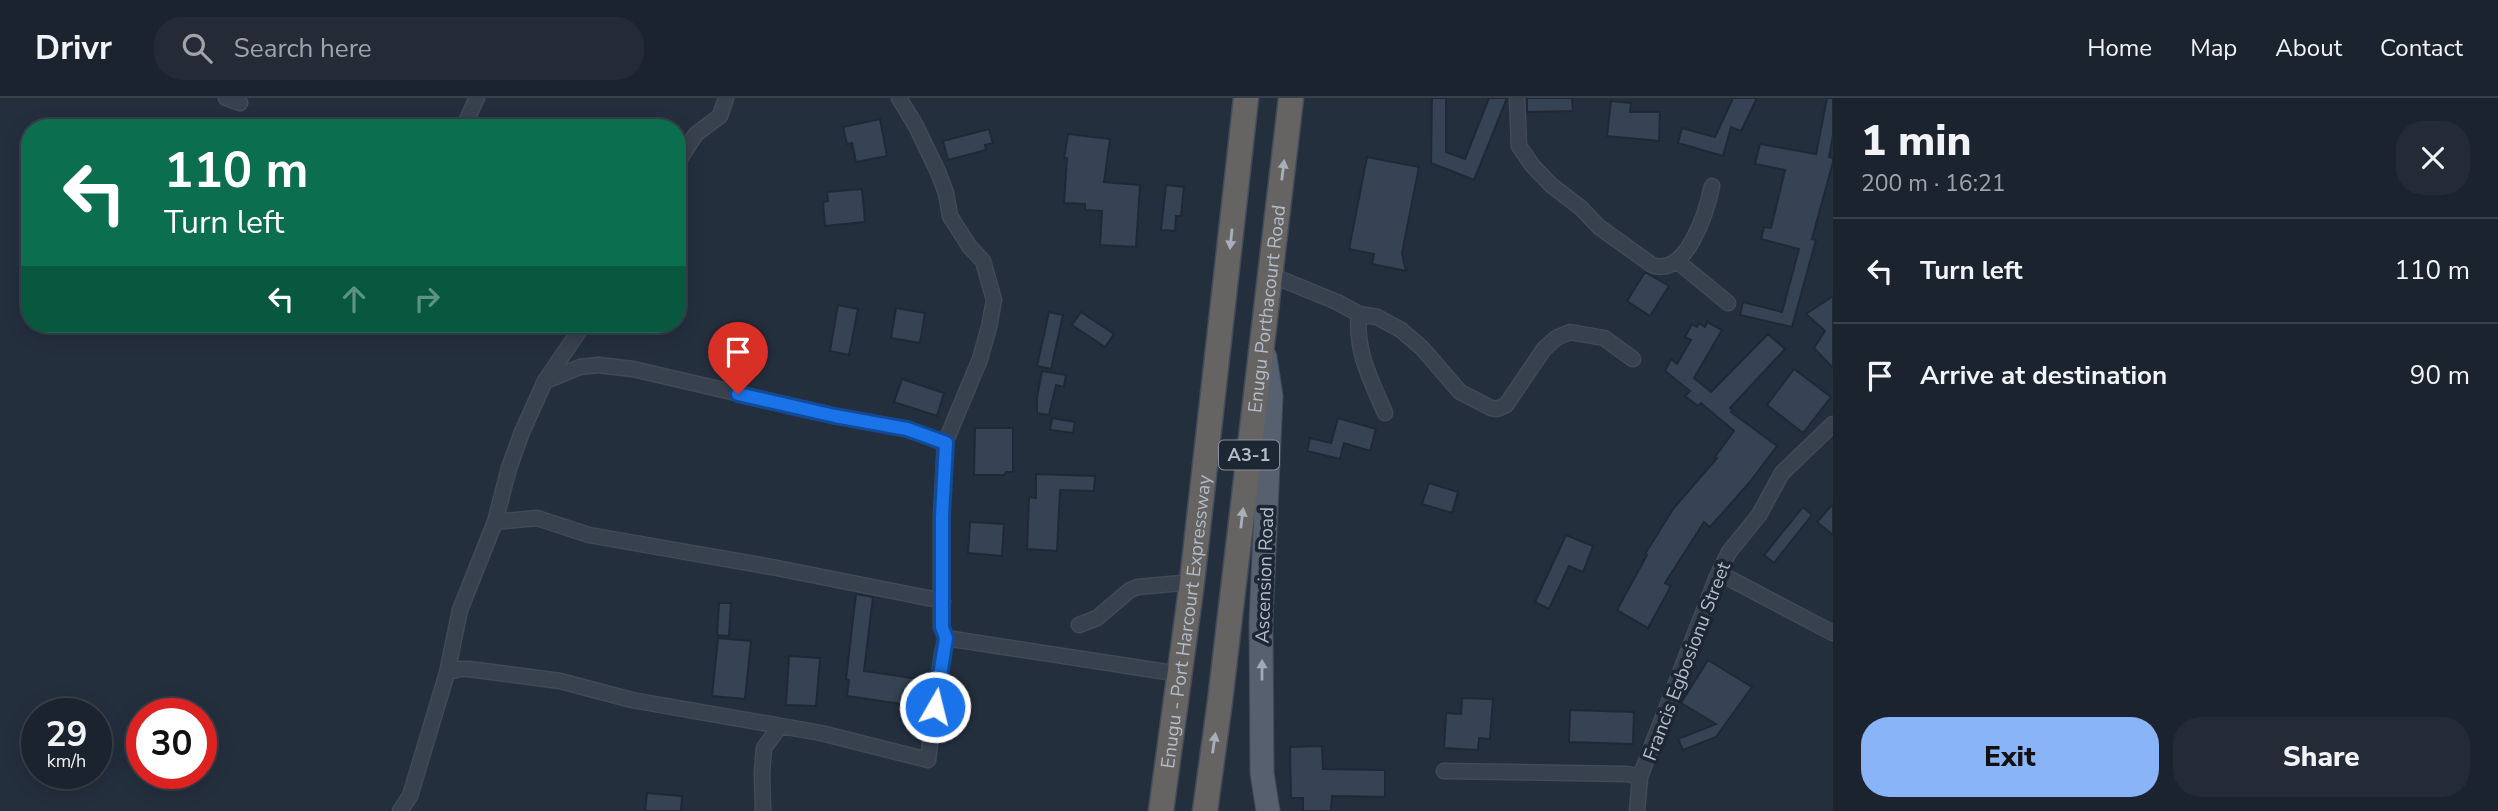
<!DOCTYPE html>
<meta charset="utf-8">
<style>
body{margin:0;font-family:"Nunito Sans",sans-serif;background:#242b36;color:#f1f3f6;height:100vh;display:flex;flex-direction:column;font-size:26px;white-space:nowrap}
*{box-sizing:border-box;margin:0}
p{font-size:23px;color:#a0a4aa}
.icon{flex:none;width:38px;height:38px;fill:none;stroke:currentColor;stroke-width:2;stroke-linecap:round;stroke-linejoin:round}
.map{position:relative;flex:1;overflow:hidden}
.sheet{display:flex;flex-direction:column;background:#1b232e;width:665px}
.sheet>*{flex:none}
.guide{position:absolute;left:21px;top:21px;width:665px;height:214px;border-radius:28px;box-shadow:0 4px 18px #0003,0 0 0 2px #39404a;background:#0b6e4f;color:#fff;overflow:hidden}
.speed{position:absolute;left:21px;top:600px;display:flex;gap:14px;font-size:35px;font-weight:700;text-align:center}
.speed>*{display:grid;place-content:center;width:91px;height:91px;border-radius:50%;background:#1b232e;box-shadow:0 4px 18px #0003,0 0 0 2px #39404a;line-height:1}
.speed small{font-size:18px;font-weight:400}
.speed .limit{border:10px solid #d22;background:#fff;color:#111}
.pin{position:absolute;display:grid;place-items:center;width:60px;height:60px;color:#fff;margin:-72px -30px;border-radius:50% 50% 50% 0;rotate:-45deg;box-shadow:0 0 7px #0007}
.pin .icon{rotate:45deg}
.me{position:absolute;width:77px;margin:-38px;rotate:8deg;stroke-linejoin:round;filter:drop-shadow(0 0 5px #0008)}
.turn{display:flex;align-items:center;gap:24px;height:147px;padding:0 28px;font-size:32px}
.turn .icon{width:91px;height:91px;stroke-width:2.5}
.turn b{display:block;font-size:49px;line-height:60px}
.lanes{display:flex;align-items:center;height:66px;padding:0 28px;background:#0003;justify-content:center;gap:35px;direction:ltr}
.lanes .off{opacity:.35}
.round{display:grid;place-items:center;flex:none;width:74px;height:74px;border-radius:28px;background:#242b36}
.summary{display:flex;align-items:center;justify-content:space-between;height:119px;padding:0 28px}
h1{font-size:42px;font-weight:800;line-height:52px}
.cta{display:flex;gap:14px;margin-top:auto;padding:14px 28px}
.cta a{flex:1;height:80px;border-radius:28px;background:#8ab4f8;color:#111;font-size:28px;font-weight:800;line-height:80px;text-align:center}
.cta a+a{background:#242b36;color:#f1f3f6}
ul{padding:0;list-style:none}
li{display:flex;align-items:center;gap:21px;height:105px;padding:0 28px;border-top:2px solid #39404a}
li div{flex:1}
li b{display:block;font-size:26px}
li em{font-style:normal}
header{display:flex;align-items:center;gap:42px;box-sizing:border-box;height:98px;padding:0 35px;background:#1b232e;border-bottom:2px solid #39404a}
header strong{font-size:33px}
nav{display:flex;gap:38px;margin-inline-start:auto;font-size:24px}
.search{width:490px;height:63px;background:#242b36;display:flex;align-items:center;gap:18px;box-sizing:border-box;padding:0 24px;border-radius:28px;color:#a0a4aa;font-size:26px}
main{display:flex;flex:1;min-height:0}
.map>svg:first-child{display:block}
</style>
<header>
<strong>Drivr</strong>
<div class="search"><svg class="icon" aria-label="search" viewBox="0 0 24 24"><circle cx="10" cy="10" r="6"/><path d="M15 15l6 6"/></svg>Search here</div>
<nav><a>Home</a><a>Map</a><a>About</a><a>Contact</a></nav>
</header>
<main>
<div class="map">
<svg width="1833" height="713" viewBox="0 0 1833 713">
<rect width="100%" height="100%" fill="#242f3e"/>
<path fill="#364354" stroke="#1f2835" stroke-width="2" d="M 1432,0 L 1446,0 L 1446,54 L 1465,61 L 1489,0 L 1507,0 L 1474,82 L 1431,65 Z
M 1527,0 L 1572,0 L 1573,13 L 1527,14 Z
M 1733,0 L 1757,0 L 1741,33 L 1731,29 L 1723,58 L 1678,45 L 1682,30 L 1715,39 Z
M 1827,0 L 1833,0 L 1833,37 L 1829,59 L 1833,60 L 1833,64 L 1812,141 L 1816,142 L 1792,229 L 1740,217 L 1743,204 L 1782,214 L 1799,151 L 1761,141 L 1764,129 L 1771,130 L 1785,72 L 1755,66 L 1760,46 L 1816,56 Z
M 1611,3 L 1631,5 L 1630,14 L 1660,14 L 1659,43 L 1607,38 Z
M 880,21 L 887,58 L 856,64 L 852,45 L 847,46 L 843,29 Z
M 989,31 L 993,45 L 985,47 L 986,52 L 948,62 L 943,43 Z
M 1068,36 L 1110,41 L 1104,84 L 1140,87 L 1136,149 L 1100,147 L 1102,113 L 1085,112 L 1085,106 L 1064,105 L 1067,60 L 1064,60 Z
M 1367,59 L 1419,69 L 1402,155 L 1406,173 L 1372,166 L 1374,156 L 1349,151 Z
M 1166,87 L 1184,89 L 1181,118 L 1176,118 L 1175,133 L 1161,132 Z
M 862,91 L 865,124 L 825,128 L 823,104 L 828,103 L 827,94 Z
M 1645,174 L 1669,188 L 1650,218 L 1627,203 Z
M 1833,198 L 1833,270 L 1814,250 L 1825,233 L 1806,216 Z
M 838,207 L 858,211 L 849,257 L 830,253 Z
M 896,210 L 925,215 L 920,245 L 891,240 Z
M 1049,214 L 1063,217 L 1051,271 L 1037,268 Z
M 1081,214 L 1114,236 L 1105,249 L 1072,227 Z
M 1707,224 L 1722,232 L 1694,280 L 1711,294 L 1768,236 L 1785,251 L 1730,310 L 1733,312 L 1731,314 L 1777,348 L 1749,385 L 1710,429 L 1704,424 L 1665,485 L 1671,488 L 1648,530 L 1617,512 L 1647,457 L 1645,456 L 1673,411 L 1717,360 L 1715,359 L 1734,333 L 1701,305 L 1698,308 L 1685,298 L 1690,293 L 1665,273 L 1671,261 L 1677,266 L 1691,242 L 1685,239 L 1692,226 L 1697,229 L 1699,225 L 1705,229 Z
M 1794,271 L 1831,299 L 1803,335 L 1767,307 Z
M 1042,273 L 1066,277 L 1064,289 L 1056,287 L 1049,317 L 1037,315 L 1037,299 Z
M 902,281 L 944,295 L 937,318 L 894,304 Z
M 1052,320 L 1075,324 L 1073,335 L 1050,332 Z
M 1338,320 L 1376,331 L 1370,353 L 1344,345 L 1340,361 L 1307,353 L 1310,340 L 1331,345 Z
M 975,330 L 1013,330 L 1013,374 L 1006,374 L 1004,377 L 974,377 Z
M 1036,376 L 1095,378 L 1094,393 L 1060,392 L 1057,453 L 1027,451 L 1029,399 L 1036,400 Z
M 1429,385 L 1458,394 L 1452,415 L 1422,406 Z
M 1833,406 L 1833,437 L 1817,424 Z
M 1803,409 L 1812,417 L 1774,465 L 1764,457 Z
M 970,424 L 1004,426 L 1002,458 L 968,455 Z
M 1566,437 L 1593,448 L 1583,474 L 1569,468 L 1549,511 L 1535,504 Z
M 856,496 L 873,499 L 864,573 L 919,581 L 915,608 L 847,598 L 849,582 L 846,581 Z
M 719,505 L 731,505 L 729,538 L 717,537 Z
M 718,540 L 751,543 L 745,601 L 712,598 Z
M 789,558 L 820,560 L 816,608 L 786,607 Z
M 1708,562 L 1752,589 L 1716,639 L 1683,652 L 1678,641 L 1716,626 L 1681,605 Z
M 1462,600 L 1493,601 L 1490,641 L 1479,640 L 1478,652 L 1444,650 L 1446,615 L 1461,616 Z
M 1570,612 L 1634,614 L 1633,646 L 1569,644 Z
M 1322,648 L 1323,671 L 1385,672 L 1385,699 L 1332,698 L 1331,713 L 1303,713 L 1303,700 L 1291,700 L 1290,649 Z
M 647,695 L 682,698 L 681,713 L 645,713 Z"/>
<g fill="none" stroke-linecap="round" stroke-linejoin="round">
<g stroke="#414a57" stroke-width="17">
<path id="minor" d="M 226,0 L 240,5
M 1517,0 L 1519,48 L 1532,67 L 1551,87 L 1581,110 L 1599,129 L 1652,167 C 1687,180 1707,112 1712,88
M 463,30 L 477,0
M 677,65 L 696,36 L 720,18 L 726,0
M 1677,163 L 1728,205
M 1271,177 L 1337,204 L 1359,216 L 1377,219 L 1401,232 L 1422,250 L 1460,294 L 1491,310 L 1497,311 L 1506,307 L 1544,251 L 1556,240 L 1570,234 L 1604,240 L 1633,261
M 1359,216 C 1355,253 1371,282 1385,315
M 546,283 L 580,269 L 598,267 L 633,271 L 835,318 L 907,331 L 945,345
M 495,424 L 537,420 L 589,437 L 777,470 L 943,503
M 1719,475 L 1833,535
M 1079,527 L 1097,520 L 1130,492 L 1138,489 L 1192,484
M 946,540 L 1180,576
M 447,575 L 459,571 L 469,571 L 560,583 L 632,602 L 821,635 L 928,662 L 942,555 L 946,540 L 941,529 L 941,418 L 945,345 L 980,261 L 989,229 L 994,202 L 983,163 L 969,148 L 950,118 L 946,95 L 938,74 L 916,28 L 899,0
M 1444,673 L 1627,676 L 1640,679
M 400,713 L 410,698 L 447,575 L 460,512 L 495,424 L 509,370 L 522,334 L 545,283 L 584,226
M 763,713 L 762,675 L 764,650 L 780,628
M 1637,713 L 1640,679 L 1716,481 L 1729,454 L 1759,417 L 1782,375 L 1833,326"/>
</g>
<g stroke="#414a57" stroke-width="25">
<path id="primary" d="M 1265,259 L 1271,298 L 1261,524 L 1262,675 L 1268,713"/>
</g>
<g stroke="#434c59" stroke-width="27">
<g id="trunk">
<path id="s1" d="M 1161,713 L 1192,484 L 1246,0"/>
<path id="s2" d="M 1205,713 L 1220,603 L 1291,0"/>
</g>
</g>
<use href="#minor" stroke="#38414e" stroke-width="14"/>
<use href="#primary" stroke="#56606e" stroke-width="23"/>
<use href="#trunk" stroke="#656462" stroke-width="24"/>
</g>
<defs><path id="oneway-solid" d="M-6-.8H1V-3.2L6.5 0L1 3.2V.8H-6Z" transform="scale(1.75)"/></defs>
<g fill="#a8afba">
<use href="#oneway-solid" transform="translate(1283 72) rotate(-83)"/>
<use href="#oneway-solid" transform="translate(1231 141) rotate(96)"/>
<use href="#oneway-solid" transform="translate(1242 420) rotate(-83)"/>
<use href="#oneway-solid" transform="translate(1214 645) rotate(-82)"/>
</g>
<use fill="#a1aab7" href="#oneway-solid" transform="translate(1262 572) rotate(-90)"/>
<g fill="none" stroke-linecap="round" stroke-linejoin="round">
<g stroke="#114b97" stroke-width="18">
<path id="route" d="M 738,296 L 835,318 L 907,331 L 946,345 L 942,418 L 942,529 L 946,540 L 935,609"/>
</g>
<use href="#route" stroke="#1a73e8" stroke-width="12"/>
</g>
<g text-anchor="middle" stroke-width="7" stroke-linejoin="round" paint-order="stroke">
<rect fill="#1d2633" stroke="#878f9c" stroke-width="2" x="1219" y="342.5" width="60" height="29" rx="5"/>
<g font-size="18" font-weight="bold" fill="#b4bcc9">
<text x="1249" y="363">A3-1</text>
</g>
<g font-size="19" fill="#b4bcc9" stroke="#1d2633">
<text dy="7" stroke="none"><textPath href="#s2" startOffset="506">Enugu Porthacourt Road</textPath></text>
<text transform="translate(1264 477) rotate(-88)" y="7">Ascension Road</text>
<text dy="7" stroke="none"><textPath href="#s1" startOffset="191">Enugu - Port Harcourt Expressway</textPath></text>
<text transform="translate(1686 563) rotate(-69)" y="7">Francis Egbosionu Street</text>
</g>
</g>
</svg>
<div class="speed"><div>29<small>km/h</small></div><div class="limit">30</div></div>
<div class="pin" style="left:738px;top:296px;background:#d93025"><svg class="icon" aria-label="arrive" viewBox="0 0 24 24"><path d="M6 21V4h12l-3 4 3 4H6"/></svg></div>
<svg class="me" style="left:935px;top:609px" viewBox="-20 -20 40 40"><circle r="17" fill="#1a73e8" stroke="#fff" stroke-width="3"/><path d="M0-11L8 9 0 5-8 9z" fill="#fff"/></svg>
<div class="guide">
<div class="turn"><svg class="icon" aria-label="left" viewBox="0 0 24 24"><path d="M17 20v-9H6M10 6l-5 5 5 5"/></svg><div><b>110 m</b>Turn left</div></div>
<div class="lanes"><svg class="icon" aria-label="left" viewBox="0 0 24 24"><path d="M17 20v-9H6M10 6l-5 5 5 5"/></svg><svg class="icon off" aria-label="ahead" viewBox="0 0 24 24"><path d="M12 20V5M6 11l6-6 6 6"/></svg><svg class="icon off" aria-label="right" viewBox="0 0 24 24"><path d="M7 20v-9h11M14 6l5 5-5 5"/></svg></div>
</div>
</div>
<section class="sheet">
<div class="summary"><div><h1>1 min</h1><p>200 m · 16:21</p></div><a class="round"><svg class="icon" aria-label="close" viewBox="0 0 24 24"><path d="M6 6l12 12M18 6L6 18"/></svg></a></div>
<ul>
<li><svg class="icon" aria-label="left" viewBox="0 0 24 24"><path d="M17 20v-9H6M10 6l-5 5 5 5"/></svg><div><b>Turn left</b></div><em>110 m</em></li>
<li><svg class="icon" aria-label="arrive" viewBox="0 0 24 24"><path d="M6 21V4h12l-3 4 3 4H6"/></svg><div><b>Arrive at destination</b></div><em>90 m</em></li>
</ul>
<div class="cta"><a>Exit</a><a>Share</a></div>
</section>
</main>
